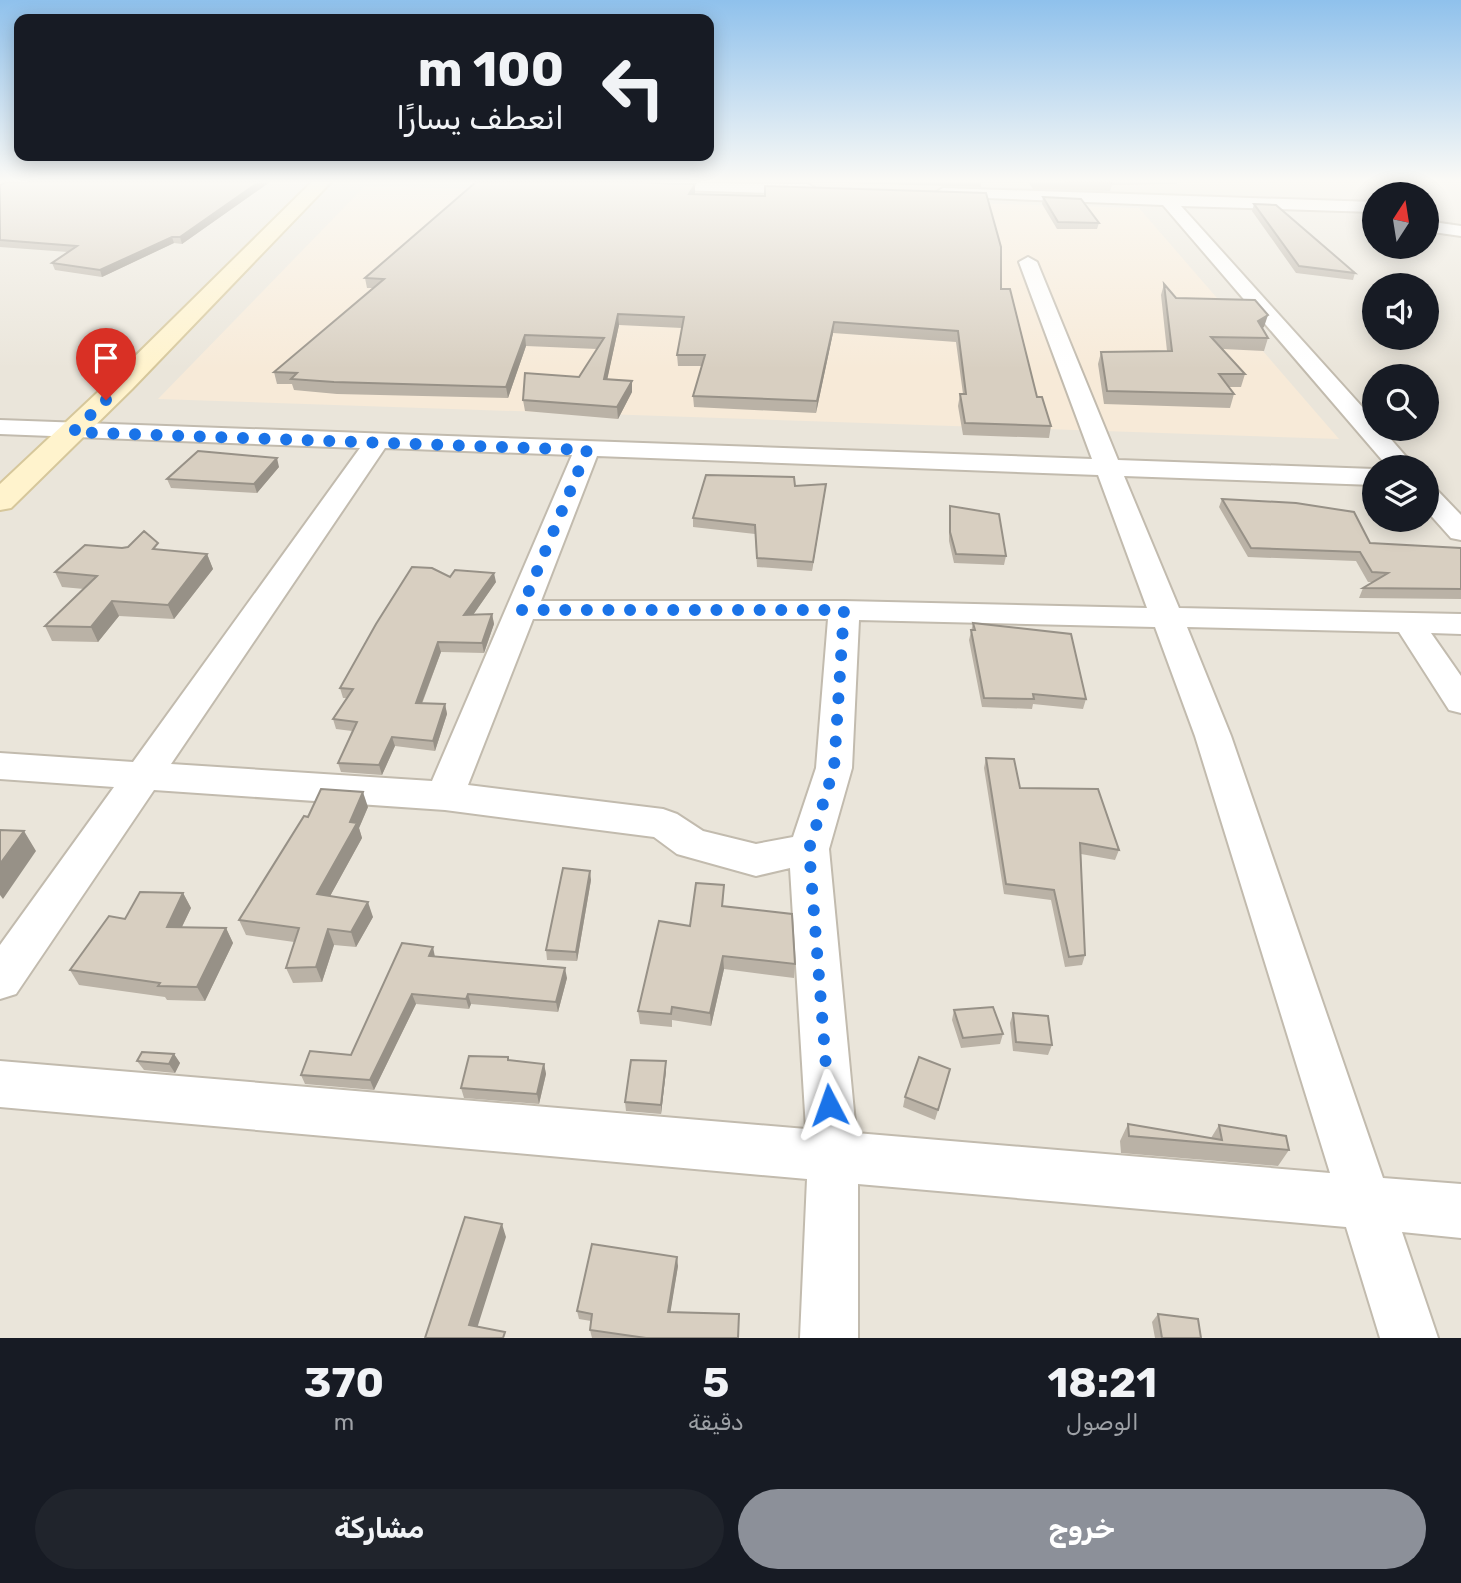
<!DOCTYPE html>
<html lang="ar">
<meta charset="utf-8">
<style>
body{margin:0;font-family:Rubik,Cairo,sans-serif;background:#20242c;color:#f1f3f6;direction:rtl;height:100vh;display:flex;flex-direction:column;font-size:26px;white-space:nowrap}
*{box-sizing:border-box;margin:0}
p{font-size:23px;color:#9ea1a6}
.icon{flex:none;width:38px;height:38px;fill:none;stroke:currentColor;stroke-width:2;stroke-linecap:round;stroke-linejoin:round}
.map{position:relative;height:1338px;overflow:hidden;direction:ltr}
.panel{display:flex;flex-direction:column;background:#171b24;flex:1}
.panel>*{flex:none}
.guide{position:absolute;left:14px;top:14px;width:700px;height:147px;border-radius:14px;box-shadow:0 4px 18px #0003;direction:rtl;background:#171b24;color:#f1f3f6;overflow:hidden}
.needle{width:46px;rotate:12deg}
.controls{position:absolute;left:1362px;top:182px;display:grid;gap:14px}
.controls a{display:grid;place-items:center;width:77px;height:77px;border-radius:50%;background:#171b24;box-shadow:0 4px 18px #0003;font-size:35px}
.pin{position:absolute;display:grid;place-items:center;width:60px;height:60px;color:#fff;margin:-72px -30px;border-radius:50% 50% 50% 0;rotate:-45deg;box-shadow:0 0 7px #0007}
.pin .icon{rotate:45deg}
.me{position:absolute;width:77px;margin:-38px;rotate:356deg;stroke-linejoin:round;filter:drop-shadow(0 0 5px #0008)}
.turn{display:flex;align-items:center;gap:24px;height:147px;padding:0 35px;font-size:32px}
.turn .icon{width:91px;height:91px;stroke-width:2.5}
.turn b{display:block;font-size:49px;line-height:60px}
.eta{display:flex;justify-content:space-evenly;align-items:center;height:119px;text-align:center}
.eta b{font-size:42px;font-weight:700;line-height:49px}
.primary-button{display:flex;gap:14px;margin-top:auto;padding:14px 35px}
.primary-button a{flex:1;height:80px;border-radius:42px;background:#8c9099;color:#fff;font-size:28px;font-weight:700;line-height:80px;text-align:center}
.primary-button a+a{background:#20242c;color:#f1f3f6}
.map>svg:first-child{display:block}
</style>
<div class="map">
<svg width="1461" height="1338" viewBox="0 0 1461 1338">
<rect width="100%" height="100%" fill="#f6f3ec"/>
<path fill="#eae5da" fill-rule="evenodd" d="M 0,182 L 1461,182 L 1461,1338 L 0,1338 ZM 1374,194 L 1426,194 L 1426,247 L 1374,247 ZM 1374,285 L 1426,285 L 1426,338 L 1374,338 ZM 1374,376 L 1426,376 L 1426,429 L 1374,429 ZM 1374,467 L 1426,467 L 1426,520 L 1374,520 Z"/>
<path fill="#f7ead8" d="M 365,186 L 1139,208 L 1339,439 L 158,399 Z"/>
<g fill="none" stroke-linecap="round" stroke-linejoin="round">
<g stroke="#c2bbae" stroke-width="4">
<path id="street" d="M 572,182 L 808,184 L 816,189 L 808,194 L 580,187 Z
M 943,188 L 1374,202 L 1374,212 L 1181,206 L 1374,420 L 1374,429 L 1382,429 L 1415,467 L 1388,467 L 1163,205 L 937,196 L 935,193 Z
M 1426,221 L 1461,226 L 1461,236 L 1426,231 Z
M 1028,257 L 1037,262 L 1118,460 L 1374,469 L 1374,485 L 1124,476 L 1179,608 L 1461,614 L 1461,634 L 1431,633 L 1461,676 L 1461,713 L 1449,710 L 1399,632 L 1187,627 L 1231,736 L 1383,1178 L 1461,1184 L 1461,1238 L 1402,1232 L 1438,1338 L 1380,1338 L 1346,1227 L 858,1184 L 858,1338 L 800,1338 L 807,1179 L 0,1107 L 0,1061 L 806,1129 L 790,868 L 756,876 L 677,854 L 654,837 L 445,810 L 154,790 L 16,994 L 0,999 L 0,945 L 114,787 L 0,779 L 0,753 L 133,762 L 360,448 L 0,434 L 0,420 L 1092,459 L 1019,262 ZM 385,448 L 572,455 L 432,781 L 171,764 ZM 597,456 L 1098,475 L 1147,608 L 844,601 L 541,601 ZM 533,619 L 828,619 L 816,768 L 793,837 L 756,844 L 703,831 L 677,814 L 663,809 L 468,785 ZM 859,620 L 1155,627 L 1195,736 L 1330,1173 L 856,1133 L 829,849 L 852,768 Z
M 1426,486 L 1435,488 L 1461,515 L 1461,540 L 1451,538 L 1426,510 Z"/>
</g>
<g stroke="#d6c79b" stroke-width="4">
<path id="secondary" d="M 312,182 L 331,182 L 132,389 L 11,508 L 0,510 L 0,484 L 114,377 Z"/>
</g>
<use href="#street" fill="#fff" fill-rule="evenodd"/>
<use href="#secondary" fill="#fff3cd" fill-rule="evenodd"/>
</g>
<path fill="#bab2a6" d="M 270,182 L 182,244 L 174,243 L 102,277 L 55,270 L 52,263 L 68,252 L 0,247 L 0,185 Z
M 811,182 L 981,182 L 981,187 Z
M 1028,182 L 1177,182 L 1177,184 L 1112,185 L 1110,191 L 1033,189 Z
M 695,193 L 695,194 L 1001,289 L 1037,397 L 1051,426 L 1049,438 L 963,435 L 958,406 L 960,394 L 963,394 L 956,342 L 833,333 L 816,413 L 694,407 L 693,396 L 702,366 L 678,366 L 677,355 L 682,328 L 619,325 L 607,379 L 632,381 L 632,392 L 618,419 L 525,411 L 523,400 L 579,377 L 597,349 L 526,346 L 508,398 L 337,394 L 294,390 L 292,384 L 277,384 L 274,372 L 373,288 L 367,288 L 365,278 Z
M 1043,197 L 1099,223 L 1097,229 L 1057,229 L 1042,204 Z
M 1254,204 L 1355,273 L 1353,280 L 1296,273 L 1252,211 Z
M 1164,284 L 1176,298 L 1264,327 L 1262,328 L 1268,338 L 1264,351 L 1223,349 L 1245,374 L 1241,387 L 1228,387 L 1234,394 L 1230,408 L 1104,404 L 1098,364 L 1101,352 L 1167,351 L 1161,295 Z
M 279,467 L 257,493 L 171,488 L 167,479 Z
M 826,484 L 812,571 L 757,567 L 755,534 L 693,527 L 693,518 L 795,486 Z
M 1222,499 L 1370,543 L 1461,548 L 1461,599 L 1359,598 L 1363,588 L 1373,582 L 1368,582 L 1356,561 L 1248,557 L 1219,507 Z
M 950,506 L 1006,556 L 1004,565 L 954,563 L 949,541 L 949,515 Z
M 122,548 L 160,550 L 207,554 L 213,569 L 174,619 L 119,616 L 98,642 L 52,641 L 45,626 L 84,589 L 62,587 L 55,572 Z
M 450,577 L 496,582 L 473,615 L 492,614 L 494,624 L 484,653 L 441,652 L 422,704 L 445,704 L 447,714 L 435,751 L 395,746 L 382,775 L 341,772 L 338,763 L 352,731 L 336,729 L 333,719 L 347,698 L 343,698 L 340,688 Z
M 973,623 L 1086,699 L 1083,709 L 1033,704 L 1032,709 L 982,707 L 969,640 Z
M 986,758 L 1020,788 L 1119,850 L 1115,860 L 1081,854 L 1085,955 L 1082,965 L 1065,967 L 1051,900 L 1004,894 L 984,768 Z
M 368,807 L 359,828 L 362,838 L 330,896 L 373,917 L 356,947 L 334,945 L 322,982 L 293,983 L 286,968 L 294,942 L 246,935 L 239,920 L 308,817 Z
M 591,880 L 577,961 L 547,960 L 546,950 Z
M 724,885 L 723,906 L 795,964 L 794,978 L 724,969 L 711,1026 L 672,1020 L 672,1027 L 640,1024 L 638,1011 L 690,926 Z
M 183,893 L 191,908 L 182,927 L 226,928 L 233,943 L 205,1001 L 167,1000 L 165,997 L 79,985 L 70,970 L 125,919 Z
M 435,957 L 567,978 L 558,1012 L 471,1004 L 469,1009 L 416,1004 L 374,1090 L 305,1084 L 301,1075 L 351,1055 Z
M 954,1010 L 1003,1034 L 1000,1044 L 961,1048 L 952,1020 Z
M 1013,1013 L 1052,1045 L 1048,1055 L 1013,1051 L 1010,1023 Z
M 174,1054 L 180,1063 L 175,1073 L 144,1070 L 137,1061 Z
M 508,1057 L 509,1060 L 544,1064 L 546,1074 L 539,1104 L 464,1098 L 461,1088 Z
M 666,1071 L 661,1114 L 626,1111 L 625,1102 Z
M 948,1078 L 935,1120 L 903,1107 L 905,1097 Z
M 1128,1124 L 1211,1138 L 1219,1125 L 1289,1150 L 1278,1166 L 1121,1153 L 1120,1141 Z
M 678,1266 L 670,1312 L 738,1338 L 592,1338 L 590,1330 L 591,1321 L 579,1319 L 577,1311 Z
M 1158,1314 L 1201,1338 L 1155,1338 L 1152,1322 Z"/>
<path fill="#979187" d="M 259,182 L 270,182 L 182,244 L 180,237 Z
M 695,184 L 695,193 L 689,203 L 689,194 Z
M 172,237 L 174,243 L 102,277 L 100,270 Z
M 618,314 L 619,325 L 605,390 L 604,379 Z
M 1268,315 L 1264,327 L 1254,333 L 1258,321 Z
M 834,322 L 833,333 L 816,413 L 817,401 Z
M 525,335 L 526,346 L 508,398 L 506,387 Z
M 632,381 L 632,392 L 618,419 L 617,407 Z
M 277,458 L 279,467 L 257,493 L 254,484 Z
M 826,484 L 825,492 L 812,571 L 813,562 Z
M 207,554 L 213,569 L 174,619 L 168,605 Z
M 494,573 L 496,582 L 466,625 L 464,615 Z
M 112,601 L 119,616 L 98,642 L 91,627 Z
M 492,614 L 494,624 L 484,653 L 482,643 Z
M 438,642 L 441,652 L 418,713 L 416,703 Z
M 445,704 L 447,714 L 435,751 L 433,741 Z
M 392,737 L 395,746 L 382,775 L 379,765 Z
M 363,792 L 368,807 L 359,828 L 362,838 L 323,909 L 317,894 Z
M 24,831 L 36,851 L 3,899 L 0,895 L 0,864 Z
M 590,871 L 591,880 L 577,961 L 576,952 Z
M 183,893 L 191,908 L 175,941 L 167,927 Z
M 368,902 L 373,917 L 356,947 L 351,932 Z
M 226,928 L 233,943 L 205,1001 L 197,987 Z
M 328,929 L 334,945 L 322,982 L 316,967 Z
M 433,947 L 435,957 L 429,956 Z
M 723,956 L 724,969 L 711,1026 L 710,1013 Z
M 565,968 L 567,978 L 558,1012 L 556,1002 Z
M 412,994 L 416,1004 L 374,1090 L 370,1080 Z
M 468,994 L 471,1004 L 469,1009 L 466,999 Z
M 174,1054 L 180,1063 L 175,1073 L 169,1064 Z
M 666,1061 L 666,1071 L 661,1114 L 661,1105 Z
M 544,1064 L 546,1074 L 539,1104 L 537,1094 Z
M 502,1224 L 506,1237 L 474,1338 L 469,1325 Z
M 677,1257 L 678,1266 L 669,1321 L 668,1312 Z"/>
<path fill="#d8cfc1" stroke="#979187" stroke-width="2" d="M 6,182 L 259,182 L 180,237 L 172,237 L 100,270 L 52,263 L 77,246 L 0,240 L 0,185 Z
M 476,182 L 618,182 L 695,184 L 689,194 L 765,196 L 765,186 L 986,193 L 1001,247 L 1001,289 L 1010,289 L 1037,397 L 1042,397 L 1051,426 L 965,423 L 960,394 L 966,394 L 958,331 L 834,322 L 817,401 L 693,396 L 705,355 L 677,355 L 684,317 L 618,314 L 604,379 L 632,381 L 617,407 L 523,400 L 525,373 L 579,377 L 604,338 L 525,335 L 506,387 L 334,382 L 291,379 L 297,373 L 274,372 L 384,279 L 365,278 Z
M 1064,182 L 1111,182 L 1112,183 Z
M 1043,197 L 1081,199 L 1099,223 L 1058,222 Z
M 1254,204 L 1276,205 L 1355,273 L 1299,266 Z
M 1164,284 L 1176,298 L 1255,300 L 1268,315 L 1258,321 L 1268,338 L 1211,337 L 1245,374 L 1219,374 L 1234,394 L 1107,391 L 1101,352 L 1172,351 Z
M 198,451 L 277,458 L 254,484 L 167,479 Z
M 706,475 L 794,477 L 795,486 L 826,484 L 813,562 L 757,558 L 755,525 L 693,518 Z
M 1222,499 L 1296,503 L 1354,512 L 1370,543 L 1461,548 L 1461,589 L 1363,588 L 1388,573 L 1372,572 L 1360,552 L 1251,548 Z
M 950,506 L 999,514 L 1006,556 L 956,554 L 950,532 Z
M 144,531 L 158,543 L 153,549 L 207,554 L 168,605 L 112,601 L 91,627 L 45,626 L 97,576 L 55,572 L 85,545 L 122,548 L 128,547 Z
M 412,567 L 432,568 L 450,577 L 455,570 L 494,573 L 464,615 L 492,614 L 482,643 L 438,642 L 416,703 L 445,704 L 433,741 L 392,737 L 379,765 L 338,763 L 357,722 L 333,719 L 353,689 L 340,688 L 376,624 Z
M 973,623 L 1071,634 L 1086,699 L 1033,694 L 1034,699 L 984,698 L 971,630 L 975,630 Z
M 986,758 L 1014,759 L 1020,788 L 1098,789 L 1119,850 L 1080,843 L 1085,955 L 1069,957 L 1054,890 L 1006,884 Z
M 321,789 L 363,792 L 350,822 L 357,823 L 317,894 L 368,902 L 351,932 L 328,929 L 316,967 L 286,968 L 299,928 L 239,920 L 304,816 L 308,817 Z
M 0,830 L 24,831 L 0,864 Z
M 563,868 L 590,871 L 576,952 L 546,950 Z
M 696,883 L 724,885 L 722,906 L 792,914 L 795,964 L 723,956 L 710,1013 L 672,1007 L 671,1014 L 638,1011 L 659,921 L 690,926 Z
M 140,892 L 183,893 L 167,927 L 226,928 L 197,987 L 158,986 L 160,983 L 70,970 L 109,916 L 125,919 Z
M 402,943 L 433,947 L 429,956 L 565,968 L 556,1002 L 468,994 L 466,999 L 412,994 L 370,1080 L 301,1075 L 310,1051 L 351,1055 Z
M 993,1007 L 1003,1034 L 963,1038 L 954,1010 Z
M 1013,1013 L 1048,1016 L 1052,1045 L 1016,1042 Z
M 142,1052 L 174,1054 L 169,1064 L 137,1061 Z
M 469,1056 L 508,1057 L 508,1060 L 544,1064 L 537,1094 L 461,1088 Z
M 919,1057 L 950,1069 L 938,1110 L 905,1097 Z
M 631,1060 L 666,1061 L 661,1105 L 625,1102 Z
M 1128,1124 L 1222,1140 L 1219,1125 L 1286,1136 L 1289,1150 L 1129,1136 Z
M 465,1217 L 502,1224 L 469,1325 L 505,1332 L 503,1338 L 425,1338 Z
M 592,1244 L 677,1257 L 668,1312 L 739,1314 L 738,1338 L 646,1338 L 590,1330 L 592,1314 L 577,1311 Z
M 1158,1314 L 1198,1319 L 1201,1338 L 1162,1338 Z"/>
<linearGradient id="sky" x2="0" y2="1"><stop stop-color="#8fc1ec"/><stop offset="0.49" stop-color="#fbfaf6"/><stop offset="1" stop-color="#fbfaf6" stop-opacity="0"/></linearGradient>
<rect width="1461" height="369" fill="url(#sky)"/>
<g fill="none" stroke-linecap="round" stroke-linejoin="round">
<path stroke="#1a73e8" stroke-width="12" stroke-dasharray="0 21.6" d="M 106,400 L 73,432 L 587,450 L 521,610 L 844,610 L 834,768 L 809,849 L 829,1105"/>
</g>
</svg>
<div class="controls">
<a><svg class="needle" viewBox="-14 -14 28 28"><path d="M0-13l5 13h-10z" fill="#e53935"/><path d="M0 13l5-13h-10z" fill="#9ea1a6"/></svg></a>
<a><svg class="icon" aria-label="sound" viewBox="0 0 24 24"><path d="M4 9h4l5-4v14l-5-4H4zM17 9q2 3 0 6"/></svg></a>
<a><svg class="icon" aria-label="search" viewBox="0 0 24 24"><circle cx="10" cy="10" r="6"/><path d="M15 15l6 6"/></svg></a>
<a><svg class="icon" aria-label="layers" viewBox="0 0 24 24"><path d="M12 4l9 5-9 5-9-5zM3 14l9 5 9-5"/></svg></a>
</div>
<div class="pin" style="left:106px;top:400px;background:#d93025"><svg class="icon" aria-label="arrive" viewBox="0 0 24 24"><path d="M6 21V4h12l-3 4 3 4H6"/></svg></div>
<svg class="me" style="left:829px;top:1105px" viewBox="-20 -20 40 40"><path d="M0-17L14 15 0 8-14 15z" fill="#1a73e8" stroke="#fff" stroke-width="4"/></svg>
<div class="guide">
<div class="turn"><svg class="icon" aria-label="left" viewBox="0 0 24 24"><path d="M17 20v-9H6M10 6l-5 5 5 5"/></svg><div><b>100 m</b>انعطف يسارًا</div></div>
</div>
</div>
<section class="panel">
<div class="eta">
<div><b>18:21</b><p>الوصول</p></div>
<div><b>5</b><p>دقيقة</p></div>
<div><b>370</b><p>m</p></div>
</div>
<div class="primary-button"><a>خروج</a><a>مشاركة</a></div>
</section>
